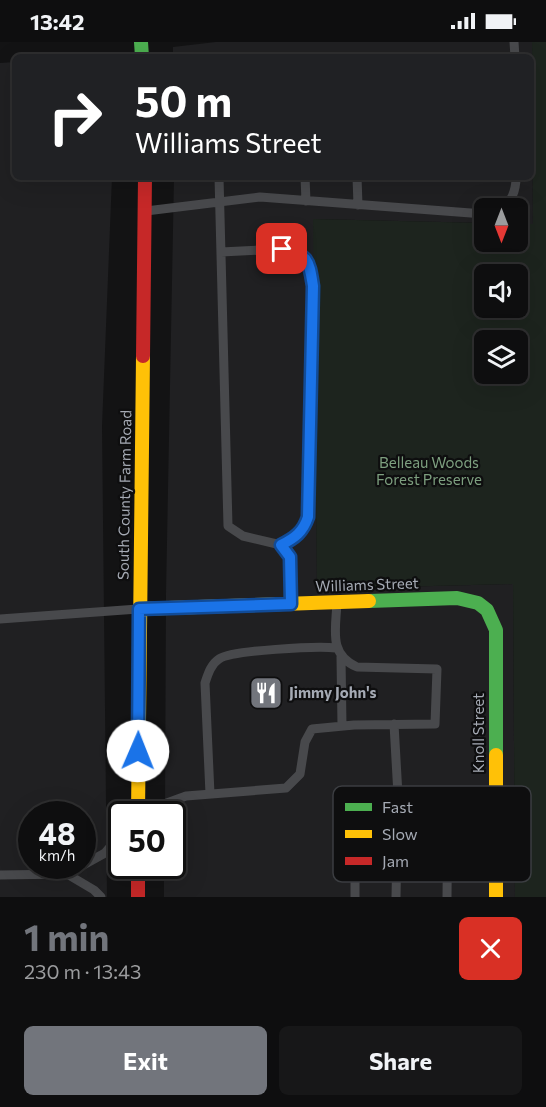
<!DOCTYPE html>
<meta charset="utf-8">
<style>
body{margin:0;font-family:Commissioner,sans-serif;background:#171718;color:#f1f3f6;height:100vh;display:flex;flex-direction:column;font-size:22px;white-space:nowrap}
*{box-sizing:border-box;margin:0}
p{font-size:20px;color:#9b9c9e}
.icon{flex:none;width:33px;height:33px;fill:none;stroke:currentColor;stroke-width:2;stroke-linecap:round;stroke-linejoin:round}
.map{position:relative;height:855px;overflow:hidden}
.details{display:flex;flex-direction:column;background:#0e0e0f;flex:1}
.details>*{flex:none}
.hud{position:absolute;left:12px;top:12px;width:522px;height:126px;border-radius:9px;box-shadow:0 6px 24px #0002,0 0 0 2px #2e2e2f;background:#202124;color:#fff;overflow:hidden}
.needle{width:39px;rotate:180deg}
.controls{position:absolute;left:474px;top:156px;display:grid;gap:12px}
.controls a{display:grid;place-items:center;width:54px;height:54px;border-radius:9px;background:#0e0e0f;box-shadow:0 6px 24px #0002,0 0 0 2px #2e2e2f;font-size:30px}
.speed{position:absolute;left:18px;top:759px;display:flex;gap:12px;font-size:30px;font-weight:700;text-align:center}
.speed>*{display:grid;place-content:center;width:78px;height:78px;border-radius:50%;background:#0e0e0f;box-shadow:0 6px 24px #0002,0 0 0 2px #2e2e2f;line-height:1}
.speed small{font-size:15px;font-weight:400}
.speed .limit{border:3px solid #111;border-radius:9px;background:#fff;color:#111}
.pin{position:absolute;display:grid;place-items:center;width:51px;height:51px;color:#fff;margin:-26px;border-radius:12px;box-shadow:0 3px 9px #0006}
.me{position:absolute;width:66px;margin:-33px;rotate:1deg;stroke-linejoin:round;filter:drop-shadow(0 0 4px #0008)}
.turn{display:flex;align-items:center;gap:21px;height:126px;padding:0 24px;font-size:27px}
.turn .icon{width:78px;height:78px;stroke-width:2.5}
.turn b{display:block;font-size:42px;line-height:51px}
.round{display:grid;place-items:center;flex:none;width:63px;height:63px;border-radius:9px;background:#171718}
.head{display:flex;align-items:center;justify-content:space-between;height:102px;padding:0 24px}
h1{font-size:36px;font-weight:700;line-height:45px;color:#72757c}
.action{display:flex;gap:12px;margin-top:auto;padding:12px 24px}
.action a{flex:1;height:69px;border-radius:9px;background:#72757c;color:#fff;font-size:24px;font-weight:700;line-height:69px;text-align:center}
.action a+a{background:#171718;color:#f1f3f6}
.status{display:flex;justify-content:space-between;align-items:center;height:42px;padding:0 30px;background:#0e0e0f;direction:ltr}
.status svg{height:16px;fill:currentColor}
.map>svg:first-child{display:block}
</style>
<div class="status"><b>13:42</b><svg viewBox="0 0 49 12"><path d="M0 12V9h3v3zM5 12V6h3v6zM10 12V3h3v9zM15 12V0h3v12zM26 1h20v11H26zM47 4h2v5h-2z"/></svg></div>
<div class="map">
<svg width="546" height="855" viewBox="0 0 546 855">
<rect width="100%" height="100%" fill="#131314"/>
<path fill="#202022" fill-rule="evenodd" d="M 216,0 L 532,0 L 533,183 L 518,182 L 518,166 L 484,166 L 484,181 L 314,177 L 317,547 L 513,542 L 515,855 L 164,855 L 164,824 L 172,824 L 172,772 L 165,772 L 166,552 L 174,135 L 531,135 L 531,15 L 173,15 L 173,5 Z
M 15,20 L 15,135 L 112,135 L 102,384 L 107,855 L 0,855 L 0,21 ZM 32,772 L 82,772 L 82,824 L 32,824 Z"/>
<path fill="#1d241e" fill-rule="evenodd" d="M 532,0 L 546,0 L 546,855 L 515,855 L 513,542 L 317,547 L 313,177 L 484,181 L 484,200 L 518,200 L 518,182 L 533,182 ZM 484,232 L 518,232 L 518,266 L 484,266 ZM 484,298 L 518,298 L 518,332 L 484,332 Z"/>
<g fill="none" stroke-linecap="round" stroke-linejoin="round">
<path stroke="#48494c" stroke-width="9" d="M 514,0 L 515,15
M 219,135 L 228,484 L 243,494 L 281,503 L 290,515 L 291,559
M 305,135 L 306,159
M 357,135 L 358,163
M 500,166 C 512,162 516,147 516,135
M 146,169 L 260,155 L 484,172
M 221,210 L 282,207 L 298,210 L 309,222 L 313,244 L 308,475 C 303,490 295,496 281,503
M 0,577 L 138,567
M 341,615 L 342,684
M 394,682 L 398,753 L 396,855
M 210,752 L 205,641 C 208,632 211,622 219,617 C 232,608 318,604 336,606
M 142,770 L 186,754 L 286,746 L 300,732 L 305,700 L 312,687 L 354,683 L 435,682 L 437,627 L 357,625 C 328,612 336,587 337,560
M 0,833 L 67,832
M 101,855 L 94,848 L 67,832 L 105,811 L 122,791
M 355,855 L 355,753 L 494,753
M 447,855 L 448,753"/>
<path stroke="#4caf50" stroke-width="14" d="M 141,0 L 142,15
M 369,559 L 457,556 L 478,561 L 487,568 L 496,588 L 496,713"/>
<path stroke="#ffc107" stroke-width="14" d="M 139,567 L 369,559
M 496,713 L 496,855
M 138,772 L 143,314"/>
<path stroke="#c62828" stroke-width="14" d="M 143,314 L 145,135
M 138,824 L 138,855"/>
</g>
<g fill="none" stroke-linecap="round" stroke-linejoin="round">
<g stroke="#114b97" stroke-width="15">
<path id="route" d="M 138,709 L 139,567 L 291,562 L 290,515 L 281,503 C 295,496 303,490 308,475 L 313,244 C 309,219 309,212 282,207"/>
</g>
<use href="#route" stroke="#1a73e8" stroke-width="10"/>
</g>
<defs>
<g id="restaurant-square" transform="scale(1.725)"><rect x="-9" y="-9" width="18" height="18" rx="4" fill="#72757c" stroke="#0e0e0f"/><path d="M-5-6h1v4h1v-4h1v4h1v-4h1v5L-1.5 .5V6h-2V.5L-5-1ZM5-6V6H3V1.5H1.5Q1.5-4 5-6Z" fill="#fff"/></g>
</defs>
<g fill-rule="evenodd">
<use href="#restaurant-square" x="266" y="651"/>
</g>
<g text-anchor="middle" stroke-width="4.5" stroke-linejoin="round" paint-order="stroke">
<g font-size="15" fill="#7d9f7f" stroke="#0e0e0f">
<text x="429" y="426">Belleau Woods<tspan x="429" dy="17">Forest Preserve</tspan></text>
</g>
<g font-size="15" fill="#a5aab4" stroke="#0e0e0f">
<text transform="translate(125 453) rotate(-89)" y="5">South County Farm Road</text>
<text transform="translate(367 543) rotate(-2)" y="5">Williams Street</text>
<text transform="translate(479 691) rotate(-90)" y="5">Knoll Street</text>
</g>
<g font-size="15" font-weight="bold" fill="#a5aab4" stroke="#0e0e0f" text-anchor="start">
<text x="289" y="656">Jimmy John's</text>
</g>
</g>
<rect x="333" y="744" width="198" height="96" rx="9" fill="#0e0e0f" stroke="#3b3d41" stroke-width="1.5"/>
<rect x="345" y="761" width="27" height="8" fill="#4caf50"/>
<rect x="345" y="788" width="27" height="8" fill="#ffc107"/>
<rect x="345" y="815" width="27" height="8" fill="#c62828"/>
<g font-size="16" fill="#a5aab4">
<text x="382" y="771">Fast</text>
<text x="382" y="798">Slow</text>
<text x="382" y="825">Jam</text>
</g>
</svg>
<div class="controls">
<a><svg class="needle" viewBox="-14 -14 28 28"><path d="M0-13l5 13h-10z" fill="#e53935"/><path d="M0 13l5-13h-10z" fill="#9b9c9e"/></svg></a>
<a><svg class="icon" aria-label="sound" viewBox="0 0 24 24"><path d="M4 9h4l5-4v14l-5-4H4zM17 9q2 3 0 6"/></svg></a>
<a><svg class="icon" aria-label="layers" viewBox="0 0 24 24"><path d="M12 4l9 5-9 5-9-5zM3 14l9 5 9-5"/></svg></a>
</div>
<div class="speed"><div>48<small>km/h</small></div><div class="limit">50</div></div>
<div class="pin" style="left:282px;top:207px;background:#d93025"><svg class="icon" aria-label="arrive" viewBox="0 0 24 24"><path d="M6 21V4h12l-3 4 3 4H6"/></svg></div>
<svg class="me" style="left:138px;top:709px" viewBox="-20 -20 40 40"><circle r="19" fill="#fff"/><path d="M0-13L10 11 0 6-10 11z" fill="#1a73e8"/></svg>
<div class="hud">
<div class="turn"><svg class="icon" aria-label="right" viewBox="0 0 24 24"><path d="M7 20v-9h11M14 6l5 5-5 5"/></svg><div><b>50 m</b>Williams Street</div></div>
</div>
</div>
<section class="details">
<div class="head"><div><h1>1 min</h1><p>230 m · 13:43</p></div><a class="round" style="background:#d93025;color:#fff"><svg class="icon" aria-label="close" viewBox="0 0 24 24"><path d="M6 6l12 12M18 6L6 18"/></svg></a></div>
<div class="action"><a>Exit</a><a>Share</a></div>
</section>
